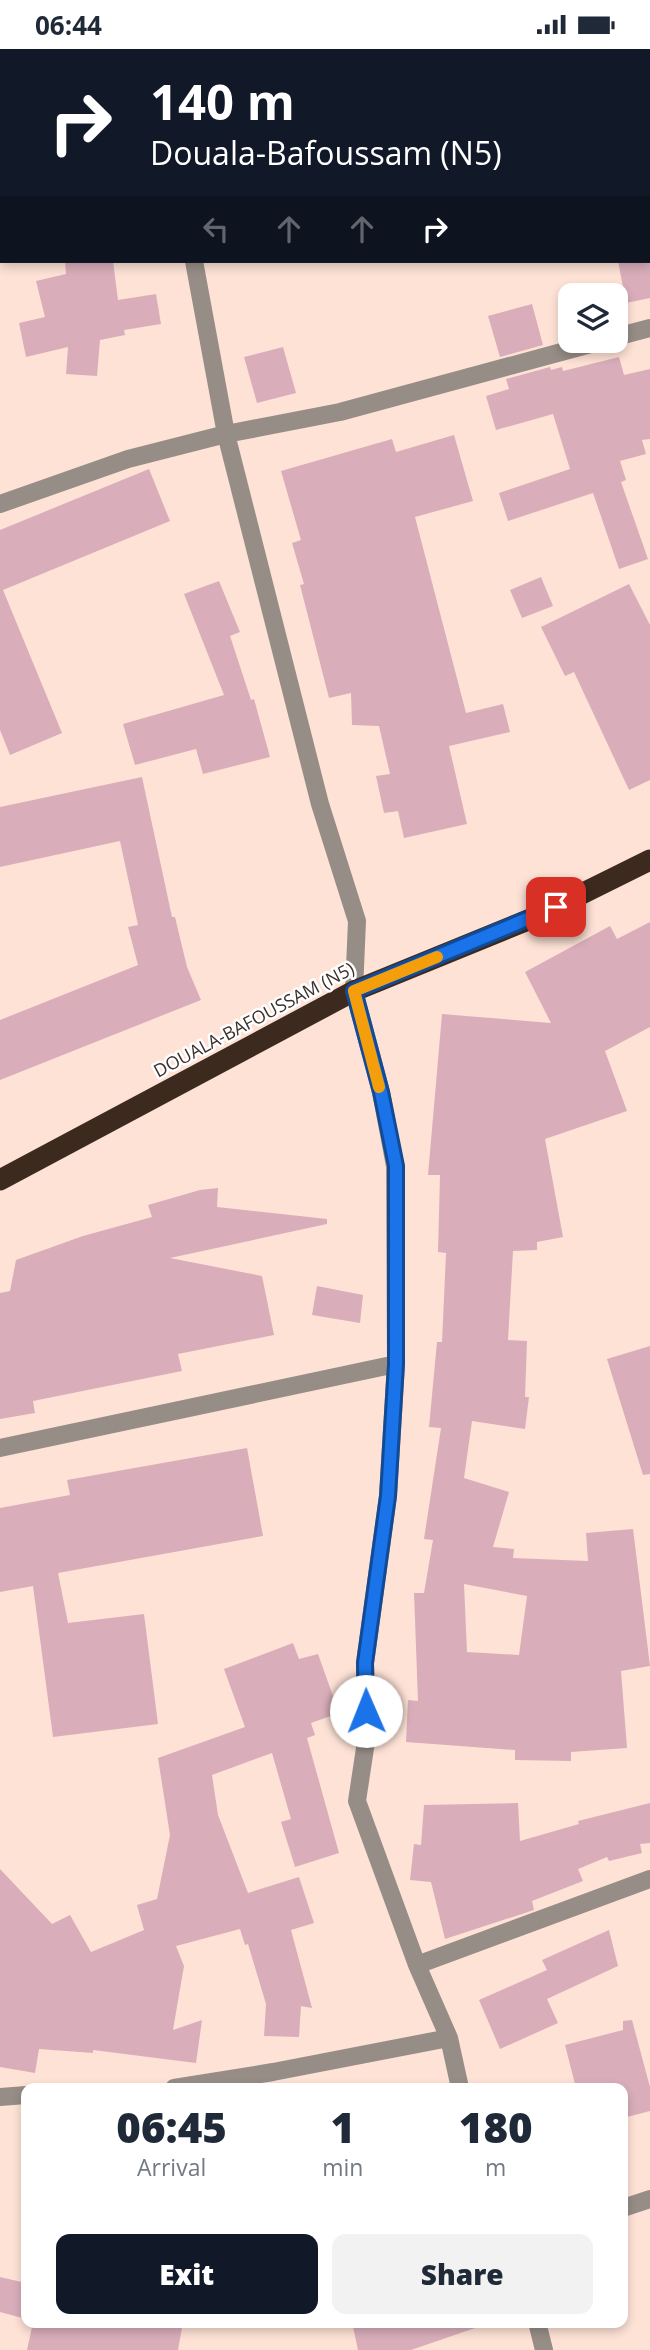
<!DOCTYPE html>
<style>
body{margin:0;font-family:"Open Sans",sans-serif;background:#f2f2f3;color:#1f2937;height:100vh;display:flex;flex-direction:column;font-size:26px;white-space:nowrap}
*{box-sizing:border-box;margin:0}
p{font-size:23px;color:#747a83}
.icon{flex:none;width:38px;height:38px;fill:none;stroke:currentColor;stroke-width:2;stroke-linecap:round;stroke-linejoin:round}
.map{position:relative;flex:1;overflow:hidden}
.drawer{position:absolute;left:21px;top:2034px;width:607px;height:245px;display:flex;flex-direction:column;background:#fff;border-radius:14px;box-shadow:0 4px 10px #0003}
.drawer>*{flex:none}
.guide{position:absolute;left:0px;top:0px;width:651px;height:214px;box-shadow:0 4px 10px #0003;background:#111827;color:#fff;overflow:hidden}
.tools{position:absolute;left:558px;top:234px;display:grid;gap:14px}
.tools a{display:grid;place-items:center;width:70px;height:70px;border-radius:14px;background:#fff;box-shadow:0 4px 10px #0003;font-size:35px}
.pin{position:absolute;display:grid;place-items:center;width:60px;height:60px;color:#fff;margin:-30px;border-radius:14px;box-shadow:0 4px 10px #0006}
.me{position:absolute;width:77px;margin:-38px;rotate:359deg;stroke-linejoin:round;filter:drop-shadow(0 0 5px #0008)}
.turn{display:flex;align-items:center;gap:24px;height:147px;padding:0 35px;font-size:32px}
.turn .icon{width:91px;height:91px;stroke-width:2.5}
.turn b{display:block;font-size:49px;line-height:60px}
.lanes{display:flex;align-items:center;height:66px;padding:0 35px;background:#0003;justify-content:center;gap:35px;direction:ltr}
.lanes .off{opacity:.35}
.eta{display:flex;justify-content:space-evenly;align-items:center;height:119px;text-align:center}
.eta b{font-size:42px;font-weight:800;line-height:49px}
.button{display:flex;gap:14px;margin-top:auto;padding:14px 35px}
.button a{flex:1;height:80px;border-radius:14px;background:#111827;color:#fff;font-size:28px;font-weight:800;line-height:80px;text-align:center}
.button a+a{background:#f2f2f3;color:#1f2937}
.status{display:flex;justify-content:space-between;align-items:center;height:49px;padding:0 35px;background:#fff;direction:ltr}
.status svg{height:19px;fill:currentColor}
.map>svg:first-child{display:block}
</style>
<div class="status"><b>06:44</b><svg viewBox="0 0 49 12"><path d="M0 12V9h3v3zM5 12V6h3v6zM10 12V3h3v9zM15 12V0h3v12zM26 1h20v11H26zM47 4h2v5h-2z"/></svg></div>
<div class="map">
<svg width="650" height="2301" viewBox="0 0 650 2301">
<rect width="100%" height="100%" fill="#fee2d6"/>
<path fill="#d9aeba" fill-rule="evenodd" d="M 65,212 L 113,212 L 118,251 L 156,245 L 161,275 L 124,281 L 125,286 L 100,291 L 97,327 L 66,325 L 68,298 L 26,308 L 19,274 L 45,268 L 36,232 L 66,225 Z
M 618,212 L 650,212 L 650,249 L 626,254 Z
M 532,255 L 543,296 L 500,308 L 488,267 Z
M 283,298 L 296,344 L 257,354 L 244,308 Z
M 619,308 L 624,326 L 650,320 L 650,390 L 642,391 L 646,405 L 620,412 L 626,431 L 621,433 L 648,510 L 619,520 L 593,444 L 508,472 L 499,444 L 570,420 L 553,365 L 496,381 L 486,347 L 509,340 L 506,330 L 550,318 L 551,321 L 562,318 L 563,322 Z
M 454,386 L 473,452 L 415,468 L 466,664 L 503,655 L 510,683 L 449,697 L 467,775 L 404,789 L 398,762 L 384,764 L 376,727 L 390,725 L 379,677 L 352,676 L 351,644 L 329,649 L 300,536 L 304,535 L 292,494 L 301,491 L 281,422 L 392,390 L 396,403 Z
M 149,420 L 170,472 L 3,541 L 62,684 L 10,706 L 0,681 L 0,481 Z
M 541,528 L 553,557 L 522,569 L 510,541 Z
M 219,532 L 240,583 L 230,587 L 251,651 L 254,650 L 270,708 L 203,725 L 196,700 L 135,716 L 123,675 L 224,646 L 184,545 Z
M 629,535 L 650,576 L 650,731 L 629,741 L 574,623 L 565,627 L 541,578 Z
M 142,728 L 172,868 L 175,868 L 187,918 L 201,951 L 0,1031 L 0,971 L 138,916 L 128,878 L 138,876 L 120,792 L 0,818 L 0,758 Z
M 650,873 L 650,978 L 605,1002 L 627,1062 L 545,1090 L 563,1188 L 537,1193 L 537,1201 L 513,1202 L 508,1291 L 527,1292 L 525,1348 L 529,1348 L 525,1380 L 472,1372 L 464,1429 L 509,1443 L 493,1498 L 514,1500 L 513,1509 L 588,1512 L 586,1484 L 633,1480 L 650,1617 L 621,1622 L 627,1699 L 571,1703 L 571,1712 L 515,1711 L 515,1701 L 406,1693 L 408,1651 L 418,1652 L 414,1544 L 424,1544 L 433,1491 L 424,1490 L 441,1379 L 429,1378 L 437,1293 L 442,1293 L 446,1204 L 438,1203 L 440,1126 L 428,1126 L 442,965 L 551,974 L 525,923 L 610,877 L 617,890 ZM 464,1535 L 527,1547 L 519,1606 L 467,1603 Z
M 218,1139 L 217,1158 L 327,1170 L 327,1175 L 170,1209 L 262,1227 L 274,1286 L 178,1305 L 182,1322 L 33,1352 L 35,1364 L 0,1370 L 0,1244 L 10,1242 L 16,1211 L 83,1187 L 152,1168 L 148,1156 L 200,1141 Z
M 317,1237 L 363,1246 L 360,1274 L 312,1266 Z
M 650,1297 L 650,1425 L 643,1426 L 607,1310 Z
M 247,1399 L 263,1487 L 58,1524 L 68,1574 L 144,1565 L 158,1675 L 53,1688 L 33,1537 L 0,1543 L 0,1459 L 70,1446 L 67,1431 Z
M 293,1594 L 299,1610 L 318,1605 L 339,1664 L 311,1674 L 315,1686 L 307,1689 L 339,1804 L 295,1818 L 281,1773 L 291,1770 L 272,1704 L 212,1726 L 218,1766 L 248,1844 L 299,1828 L 314,1874 L 291,1881 L 312,1959 L 301,1957 L 299,1988 L 264,1987 L 266,1955 L 248,1895 L 245,1896 L 240,1880 L 176,1897 L 184,1917 L 173,1981 L 202,1971 L 196,2014 L 93,2001 L 93,2004 L 39,2000 L 35,2024 L 0,2018 L 0,1820 L 52,1875 L 70,1866 L 91,1903 L 144,1881 L 137,1856 L 157,1850 L 170,1786 L 158,1709 L 245,1678 L 224,1620 Z
M 518,1754 L 520,1792 L 579,1775 L 578,1772 L 650,1754 L 650,1794 L 640,1795 L 642,1804 L 609,1812 L 607,1808 L 578,1820 L 583,1832 L 532,1852 L 534,1861 L 445,1890 L 431,1833 L 410,1831 L 414,1795 L 421,1796 L 424,1756 Z
M 609,1881 L 618,1917 L 547,1950 L 558,1974 L 500,2000 L 479,1951 L 547,1921 L 542,1911 Z
M 632,1971 L 650,2038 L 650,2062 L 623,2069 L 623,2039 L 576,2039 L 565,1996 L 623,1981 L 623,1972 Z
M 0,2228 L 26,2234 L 26,2270 L 0,2263 Z
M 33,2273 L 183,2273 L 178,2301 L 27,2301 Z
M 352,2273 L 477,2273 L 478,2278 L 411,2301 L 358,2301 Z"/>
<g fill="none" stroke-linecap="round" stroke-linejoin="round">
<path stroke="#978d87" stroke-width="18" d="M 127,2 L 135,0
M 0,30 L 2,30
M 194,212 L 226,385 L 320,755 L 357,872 L 354,942 L 381,1043 L 395,1117 L 396,1315 L 388,1447 L 365,1614 L 367,1686 L 357,1752 L 417,1916 L 449,1989 L 460,2039
M 616,288 L 650,279
M 0,455 L 128,410 L 226,385 L 340,363 L 602,292
M 0,1399 L 396,1315
M 417,1916 L 650,1830
M 174,2039 L 273,2023 L 449,1989
M 0,2048 L 26,2046
M 623,2159 L 650,2150
M 537,2273 L 544,2301"/>
<path stroke="#3d2a1f" stroke-width="21" d="M 0,1131 L 354,942 L 533,869 L 650,811"/>
</g>
<g fill="none" stroke-linecap="round" stroke-linejoin="round">
<g stroke="#114b97" stroke-width="18">
<path id="route" d="M 366,1662 L 365,1614 L 388,1447 L 396,1315 L 396,1117 L 381,1043 L 354,942 L 556,858"/>
</g>
<use href="#route" stroke="#1a73e8" stroke-width="12"/>
<path stroke="#f59e0b" stroke-width="12" d="M 379,1038 L 354,942 L 437,908"/>
</g>
<g text-anchor="middle" stroke-width="5" stroke-linejoin="round" paint-order="stroke">
<g font-size="18" fill="#3c312c" stroke="#fff">
<text transform="translate(254 971) rotate(-28)" y="6">DOUALA-BAFOUSSAM (N5)</text>
</g>
</g>
</svg>
<div class="tools">
<a><svg class="icon" aria-label="layers" viewBox="0 0 24 24"><path d="M12 4l9 5-9 5-9-5zM3 14l9 5 9-5"/></svg></a>
</div>
<div class="pin" style="left:556px;top:858px;background:#d93025"><svg class="icon" aria-label="arrive" viewBox="0 0 24 24"><path d="M6 21V4h12l-3 4 3 4H6"/></svg></div>
<svg class="me" style="left:366px;top:1662px" viewBox="-20 -20 40 40"><circle r="19" fill="#fff"/><path d="M0-13L10 11 0 6-10 11z" fill="#1a73e8"/></svg>
<div class="guide">
<div class="turn"><svg class="icon" aria-label="right" viewBox="0 0 24 24"><path d="M7 20v-9h11M14 6l5 5-5 5"/></svg><div><b>140 m</b>Douala-Bafoussam (N5)</div></div>
<div class="lanes"><svg class="icon off" aria-label="left" viewBox="0 0 24 24"><path d="M17 20v-9H6M10 6l-5 5 5 5"/></svg><svg class="icon off" aria-label="ahead" viewBox="0 0 24 24"><path d="M12 20V5M6 11l6-6 6 6"/></svg><svg class="icon off" aria-label="ahead" viewBox="0 0 24 24"><path d="M12 20V5M6 11l6-6 6 6"/></svg><svg class="icon" aria-label="right" viewBox="0 0 24 24"><path d="M7 20v-9h11M14 6l5 5-5 5"/></svg></div>
</div>
<section class="drawer">
<div class="eta">
<div><b>06:45</b><p>Arrival</p></div>
<div><b>1</b><p>min</p></div>
<div><b>180</b><p>m</p></div>
</div>
<div class="button"><a>Exit</a><a>Share</a></div>
</section>
</div>
